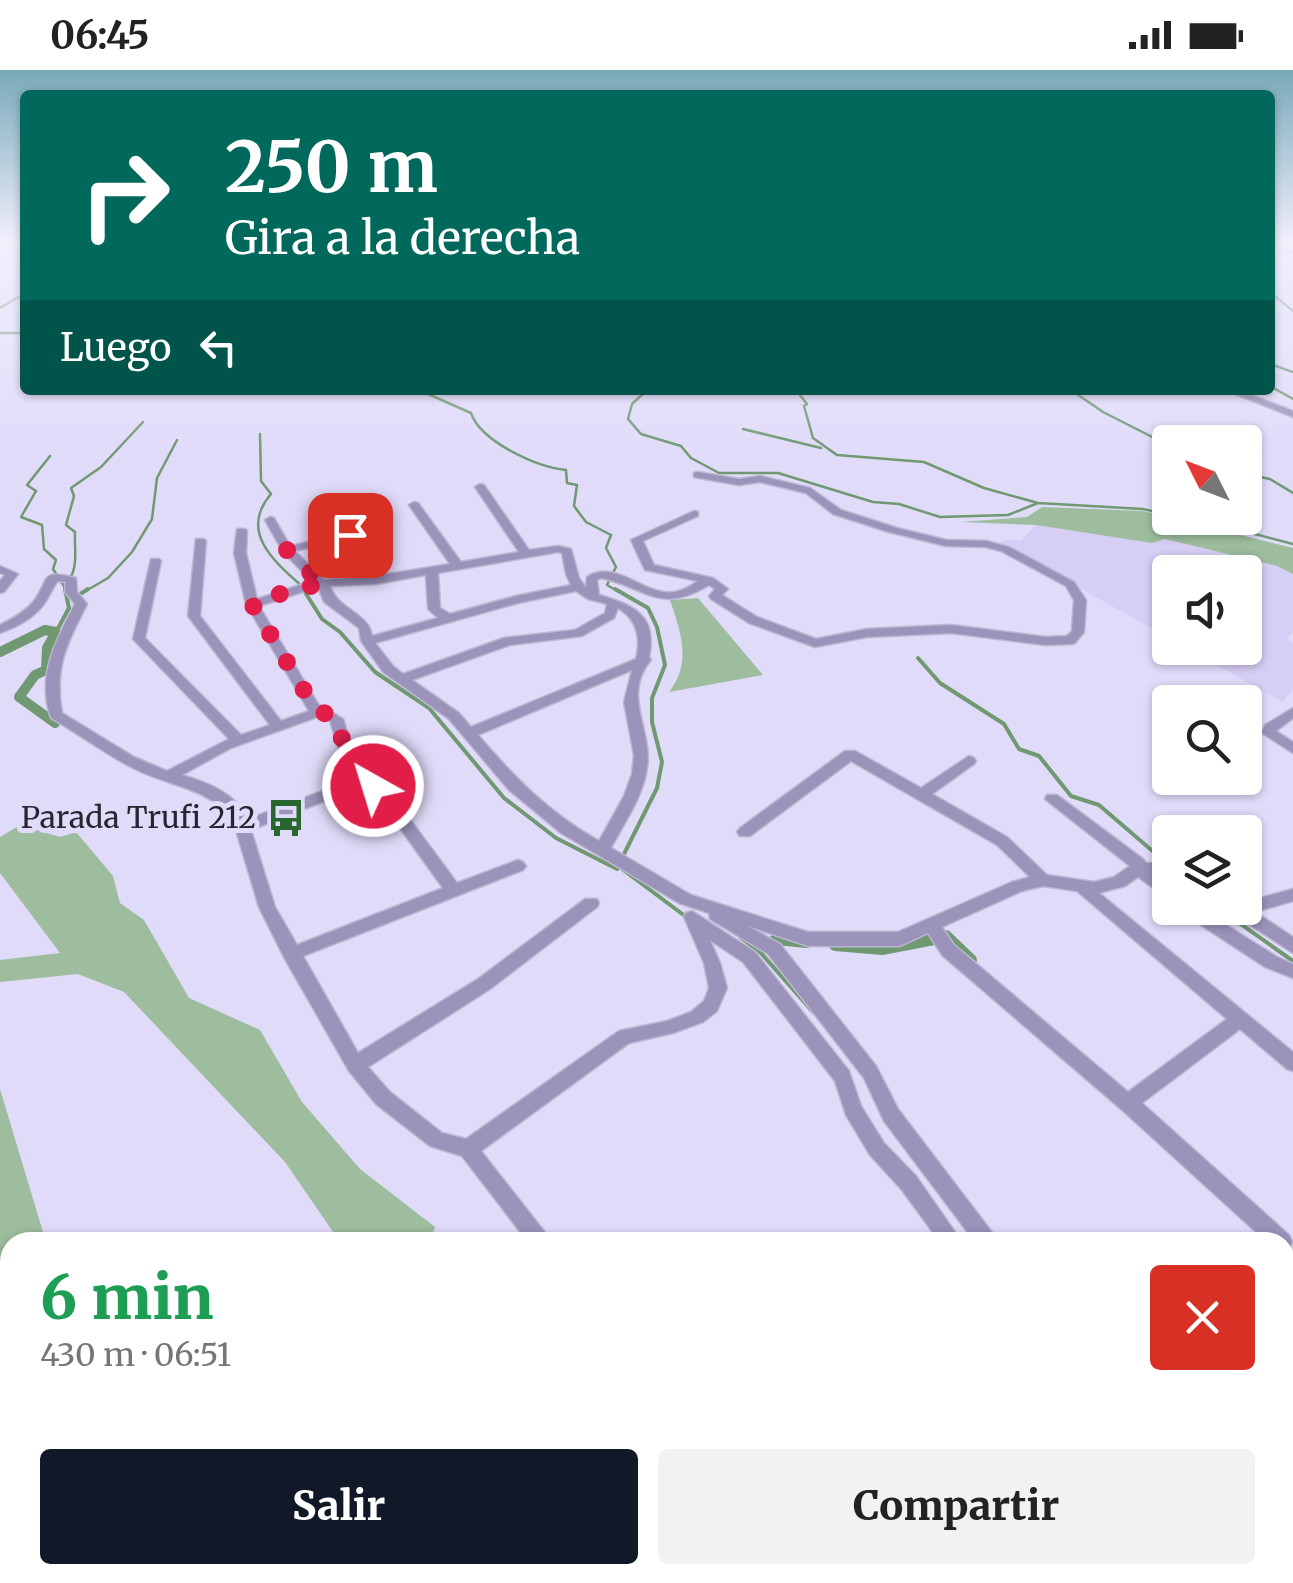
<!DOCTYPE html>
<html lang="es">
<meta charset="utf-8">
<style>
body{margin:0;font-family:Merriweather,serif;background:#f2f2f2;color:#222;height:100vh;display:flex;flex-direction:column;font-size:38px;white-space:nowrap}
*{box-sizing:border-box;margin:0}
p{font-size:32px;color:#767676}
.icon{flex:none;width:55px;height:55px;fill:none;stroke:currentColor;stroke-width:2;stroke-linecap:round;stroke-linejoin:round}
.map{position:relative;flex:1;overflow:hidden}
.panel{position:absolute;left:0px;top:1162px;width:1295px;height:352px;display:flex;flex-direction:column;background:#fff;border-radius:30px 30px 0 0;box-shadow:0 2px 8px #0004}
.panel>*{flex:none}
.banner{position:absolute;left:20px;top:20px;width:1255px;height:305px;border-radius:10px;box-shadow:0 2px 8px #0004;background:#00695c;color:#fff;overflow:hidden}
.needle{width:65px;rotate:312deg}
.fabs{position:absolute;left:1152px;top:355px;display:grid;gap:20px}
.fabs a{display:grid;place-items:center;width:110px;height:110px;border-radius:10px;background:#fff;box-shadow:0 2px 8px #0004;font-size:50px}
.pin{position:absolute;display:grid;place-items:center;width:85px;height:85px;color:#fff;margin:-42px;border-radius:20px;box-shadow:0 5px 15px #0006}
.me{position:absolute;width:110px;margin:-55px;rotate:321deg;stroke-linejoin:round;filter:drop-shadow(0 0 8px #0008)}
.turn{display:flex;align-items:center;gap:35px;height:210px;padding:0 40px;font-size:45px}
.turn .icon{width:130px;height:130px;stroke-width:2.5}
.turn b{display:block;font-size:70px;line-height:85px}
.then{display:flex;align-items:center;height:95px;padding:0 40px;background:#0003;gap:20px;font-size:38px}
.round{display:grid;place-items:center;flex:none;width:105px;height:105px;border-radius:10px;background:#f2f2f2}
.headline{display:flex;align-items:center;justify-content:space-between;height:170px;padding:0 40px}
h1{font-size:60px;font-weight:800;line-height:75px;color:#1e9e55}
.cta{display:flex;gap:20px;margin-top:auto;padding:20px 40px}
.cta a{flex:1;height:115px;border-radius:10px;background:#111827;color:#fff;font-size:40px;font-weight:800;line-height:115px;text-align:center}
.cta a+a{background:#f2f2f2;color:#222}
.status{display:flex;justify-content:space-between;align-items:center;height:70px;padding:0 50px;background:#fff;direction:ltr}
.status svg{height:28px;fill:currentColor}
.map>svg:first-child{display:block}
</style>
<div class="status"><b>06:45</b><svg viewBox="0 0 49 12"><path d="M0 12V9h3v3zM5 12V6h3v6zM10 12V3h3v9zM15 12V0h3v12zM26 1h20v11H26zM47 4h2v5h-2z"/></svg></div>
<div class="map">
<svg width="1293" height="1513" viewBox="0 0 1293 1513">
<rect width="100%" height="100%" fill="#e1dbfa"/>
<path fill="#d7cef5" d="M 1036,455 L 1152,473 L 1165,469 L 1277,496 L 1293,504 L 1293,562 L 1286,569 L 1293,573 L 1293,620 L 1282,632 L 1187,578 L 1245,578 L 1245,502 L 1170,502 L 1170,568 L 999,474 L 1004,470 L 1021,470 Z"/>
<path fill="#9dbd9e" d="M 1042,437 L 1143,441 L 1293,478 L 1293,504 L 1277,496 L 1165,469 L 1152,473 L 1036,455 L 961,452 L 1027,447 Z
M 698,528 L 763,605 L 669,622 C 692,593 681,563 670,530 Z
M 20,755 L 60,767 L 76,762 L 113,806 L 120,833 L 144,850 L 189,928 L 260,960 L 302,1032 L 360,1099 L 435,1157 L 430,1172 L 340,1172 L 285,1092 L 124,922 L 78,904 L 0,912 L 0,890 L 60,883 L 0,803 L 0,767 Z
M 0,1019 L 46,1172 L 10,1172 L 10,1505 L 299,1505 L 295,1513 L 0,1513 Z"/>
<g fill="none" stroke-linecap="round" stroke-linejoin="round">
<path stroke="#709972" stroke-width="2.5" d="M 0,174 L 4,172
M 1270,176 L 1293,183
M 1270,222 L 1293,241
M 0,238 L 25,223
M 0,263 L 25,263
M 1270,294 L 1293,302
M 1270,316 L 1293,329
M 419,320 L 471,343 C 481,372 537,397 566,400 L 567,413 L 577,415 L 574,436 L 586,452 L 611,465 L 606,478 L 616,497 L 607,515 L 619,522
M 647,320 L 632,334 L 628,349 L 641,364 L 681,376 L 691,388 L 719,403 L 778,403 L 873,432 L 899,434 L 940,447 L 1008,445 L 1038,433 L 1143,439 L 1170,445
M 796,320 L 807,334 L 804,336 L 813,368 L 837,385 L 924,392 L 984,418 L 1038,433
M 1071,320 L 1103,342 L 1170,376
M 743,359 L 821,378
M 260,364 L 261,411 L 271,424 C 239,461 273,491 302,516 L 303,522
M 50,386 L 27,415 L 36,421 L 21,447 L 42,455 L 44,479 L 56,490 L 53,499 L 64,516
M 1245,404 L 1270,409 L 1293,423
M 1194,448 L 1293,474
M 65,522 L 64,516 C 80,500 74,482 75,462 L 66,455 L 74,426 L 71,418 L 101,397 L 143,352
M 84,522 L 108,508 L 132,482 L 152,449 L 157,408 L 177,370"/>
<path stroke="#709972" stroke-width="4" d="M 303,519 L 322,549 L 340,562 L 375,602 L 429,638 L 504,728 L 556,768 L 617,799
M 615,519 L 648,538 L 657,557 L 665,595 L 652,628 L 652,652 L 662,692 L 657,718 L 622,788
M 77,526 L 88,519
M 56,562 L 69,538 L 65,519
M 918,588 L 940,613 L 1004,654 L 1019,679 L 1039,686 L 1071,726 L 1099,735 L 1170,796
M 618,796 L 685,846
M 1218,838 L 1293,891
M 740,867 L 761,883 L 813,942"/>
<path stroke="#709972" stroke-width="10" d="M 0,582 L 45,560 L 56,562 L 47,578 L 46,600 L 35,605 L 19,627 L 55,653"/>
<path stroke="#709972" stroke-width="12" d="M 946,866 L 971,890
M 776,869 L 807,872
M 835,875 L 882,879 L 934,869"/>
<g stroke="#bcb7d2" stroke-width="3">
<path id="minor" d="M 1225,320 L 1238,320 L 1293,341 L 1293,347 Z
M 698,402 L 739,409 L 760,406 L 810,418 L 841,440 L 897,458 L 946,470 L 986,471 L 1009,477 L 1074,512 L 1086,530 L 1084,562 L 1075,573 L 1071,574 L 1046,575 L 951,563 L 867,567 L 815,577 L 749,553 L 711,529 L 709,526 L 715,519 L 709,515 C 659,545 648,518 601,508 L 597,510 L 599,525 C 633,535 658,545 649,587 L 651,590 C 621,625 653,660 647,698 C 643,727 624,753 611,778 L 691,825 L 808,862 L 898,862 L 1012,812 L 1030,807 L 997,775 L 851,691 L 750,766 L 740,766 L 737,762 L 740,758 L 845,681 L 855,681 L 921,718 L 969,686 L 974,688 L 976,691 L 974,694 L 932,724 L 1007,767 L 1047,805 L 1094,812 L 1114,807 L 1130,796 L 1045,729 L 1047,725 L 1057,725 L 1143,789 L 1146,793 L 1170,793 L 1170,805 L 1156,805 L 1170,815 L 1170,830 L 1138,807 L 1125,816 L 1099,823 L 1293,982 L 1293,1001 L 1287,999 L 1240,959 L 1142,1033 L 1289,1165 L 1292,1172 L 1289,1179 L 1285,1181 L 1285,1172 L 1267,1172 L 1121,1039 L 942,885 L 928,863 L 900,876 L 808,876 L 748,856 L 780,874 L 876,996 L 898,1039 L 994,1165 L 997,1172 L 975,1172 L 884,1051 L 864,1008 L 768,884 L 710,849 L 709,843 L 679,833 L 561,763 L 509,720 L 449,649 L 383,602 L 361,571 L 359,558 L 324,532 L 318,517 L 259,536 L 318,634 L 343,649 L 360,704 L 389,721 L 457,813 L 518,790 L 523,792 L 526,796 L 523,800 L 303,886 L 358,983 L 478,909 L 585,829 L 597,829 L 599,833 L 597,837 L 490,919 L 368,997 L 390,1022 L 442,1063 L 466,1069 L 619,961 L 667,951 L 691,942 L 704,931 L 709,918 L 704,893 L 684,847 L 686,843 L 692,841 L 755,882 L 849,1001 L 861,1036 L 884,1073 L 916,1106 L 962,1172 L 940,1172 L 902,1120 L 870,1085 L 846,1045 L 835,1011 L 743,892 L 710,870 L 720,893 L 727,918 L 717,941 L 703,952 L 673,963 L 629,973 L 481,1081 L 547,1165 L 550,1172 L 528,1172 L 462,1086 L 430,1076 L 376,1034 L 349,1001 L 285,889 L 259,837 L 232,747 C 205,717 168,716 133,698 C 105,684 79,664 51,648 C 36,607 56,570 75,534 L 65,522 L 66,512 L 58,511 C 52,518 50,526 44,534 C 34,548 17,557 0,563 L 0,555 C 12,549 25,542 34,531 C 51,508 39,499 76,508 L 77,522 L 87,534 C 67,574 54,596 62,643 L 134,687 L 167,701 L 229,669 L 133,569 L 151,489 L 159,489 L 161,491 L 145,568 L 241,665 L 270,655 L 188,546 L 196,469 L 204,469 L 206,471 L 200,546 L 281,651 L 309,641 L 246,534 L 234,483 L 237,459 L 245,459 L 247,461 L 246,483 L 257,529 L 312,511 L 283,482 L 265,450 L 270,447 L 274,448 L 290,476 L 386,455 L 386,459 L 295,481 L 310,496 L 379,481 L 385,484 L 383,486 L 316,502 L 324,510 L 376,506 L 450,494 L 409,435 L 414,432 L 418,433 L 461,492 L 519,482 L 475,417 L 480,414 L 484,415 L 529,480 L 558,476 L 571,479 L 579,508 L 586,518 L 587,507 C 616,488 645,527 675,522 C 684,520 691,516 698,511 L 645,500 L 631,470 L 694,441 L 698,442 L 698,446 L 643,471 L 654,495 L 713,508 L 728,519 L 722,525 L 757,547 L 816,569 L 867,559 L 951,555 L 1046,567 L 1067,566 L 1072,561 L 1074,530 L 1066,516 L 1001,481 L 986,477 L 946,476 L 889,462 L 833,444 L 806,423 L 760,412 L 739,415 L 694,407 L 694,403 ZM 558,482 L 562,483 L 566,504 L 571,515 L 516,526 L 450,544 L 440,538 L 438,503 ZM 426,505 L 428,539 L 438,548 L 372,566 C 369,543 337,539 330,516 L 376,514 ZM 576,521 L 588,529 L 607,534 L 605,543 L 575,560 L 504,568 L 403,604 L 393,596 L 375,573 L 518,533 ZM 618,538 C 638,550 641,568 636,589 L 471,657 L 459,643 L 412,610 L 510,575 L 582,566 L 614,548 ZM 632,600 L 624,632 L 634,685 L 632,704 L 624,726 L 599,771 C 547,741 516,709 478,665 ZM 320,646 L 330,651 L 349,711 L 248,749 C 236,723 208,713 182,705 L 231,678 ZM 360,717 L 379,729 L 443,818 L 297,875 L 275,837 L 251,760 ZM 1043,816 L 1077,821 L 1227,949 L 1128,1022 L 954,875 L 942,857 L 1022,821 Z
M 0,496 L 18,504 L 4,522 L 0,523 L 0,511 L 5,505 L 0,503 Z
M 1293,638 L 1293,648 L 1276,661 L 1293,672 L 1293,683 L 1262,663 L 1265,655 Z
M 1293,819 L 1293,831 L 1255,842 L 1293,867 L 1293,883 L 1230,842 L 1228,838 L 1245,838 L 1245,832 Z
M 1179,838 L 1199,838 L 1277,887 L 1293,894 L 1293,908 L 1265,897 L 1181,842 Z
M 0,1215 L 10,1221 L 10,1247 L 0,1241 Z
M 1285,1438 L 1293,1441 L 1293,1471 L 1285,1468 Z
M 1293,1476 L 1293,1509 L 1289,1513 L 1260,1513 L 1264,1505 L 1285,1505 L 1285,1479 Z
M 47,1505 L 73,1505 L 74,1513 L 48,1513 Z
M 525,1505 L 551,1505 L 549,1513 L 523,1513 Z
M 710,1505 L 737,1505 L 741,1513 L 714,1513 Z
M 853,1505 L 882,1505 L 878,1513 L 849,1513 Z
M 913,1505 L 940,1505 L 944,1513 L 917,1513 Z"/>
</g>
<use href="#minor" fill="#9c93bb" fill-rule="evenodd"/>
</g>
<linearGradient id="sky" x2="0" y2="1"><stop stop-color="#78a9b9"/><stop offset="0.45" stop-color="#f2effd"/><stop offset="1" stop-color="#f2effd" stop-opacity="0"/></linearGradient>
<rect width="1293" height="384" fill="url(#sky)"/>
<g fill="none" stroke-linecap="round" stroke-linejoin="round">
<path stroke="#e11d48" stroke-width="18" stroke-dasharray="0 32.4" d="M 350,465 L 287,480 L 324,516 L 302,516 L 252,534 L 314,637 L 336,650 L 354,707 L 373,716"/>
</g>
<defs>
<g id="bus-bare" transform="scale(3)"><path d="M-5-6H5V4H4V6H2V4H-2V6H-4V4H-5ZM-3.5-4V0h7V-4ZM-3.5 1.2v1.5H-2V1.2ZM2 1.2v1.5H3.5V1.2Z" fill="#296730" stroke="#e1dbfa" stroke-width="2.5" paint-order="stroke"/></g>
</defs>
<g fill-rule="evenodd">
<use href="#bus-bare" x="286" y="748"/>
</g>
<g text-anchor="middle" stroke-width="10" stroke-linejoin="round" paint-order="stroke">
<g font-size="30" fill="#272530" stroke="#e1dbfa" text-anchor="end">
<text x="256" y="758">Parada Trufi 212</text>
</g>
</g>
</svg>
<div class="fabs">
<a><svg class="needle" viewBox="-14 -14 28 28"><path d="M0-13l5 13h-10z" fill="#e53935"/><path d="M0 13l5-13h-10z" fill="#767676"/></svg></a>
<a><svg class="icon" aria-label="sound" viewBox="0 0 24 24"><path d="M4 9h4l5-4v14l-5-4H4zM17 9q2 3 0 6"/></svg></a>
<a><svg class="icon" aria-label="search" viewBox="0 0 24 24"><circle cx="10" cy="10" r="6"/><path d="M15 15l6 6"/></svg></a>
<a><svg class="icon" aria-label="layers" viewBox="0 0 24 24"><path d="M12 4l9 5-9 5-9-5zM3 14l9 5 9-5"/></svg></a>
</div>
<div class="pin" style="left:350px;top:465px;background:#d93025"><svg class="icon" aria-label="arrive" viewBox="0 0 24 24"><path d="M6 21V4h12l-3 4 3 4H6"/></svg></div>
<svg class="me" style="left:373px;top:716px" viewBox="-20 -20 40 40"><circle r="17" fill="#e11d48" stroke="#fff" stroke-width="3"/><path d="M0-11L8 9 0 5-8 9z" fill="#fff"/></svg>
<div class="banner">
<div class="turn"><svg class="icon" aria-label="right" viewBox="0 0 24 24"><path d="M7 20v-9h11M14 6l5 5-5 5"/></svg><div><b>250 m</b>Gira a la derecha</div></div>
<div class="then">Luego<svg class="icon" aria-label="left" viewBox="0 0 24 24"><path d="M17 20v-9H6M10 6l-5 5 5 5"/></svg></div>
</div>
<section class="panel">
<div class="headline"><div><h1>6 min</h1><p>430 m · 06:51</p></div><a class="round" style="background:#d93025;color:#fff"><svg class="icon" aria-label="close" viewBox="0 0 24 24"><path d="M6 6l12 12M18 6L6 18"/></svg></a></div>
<div class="cta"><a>Salir</a><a>Compartir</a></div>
</section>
</div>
